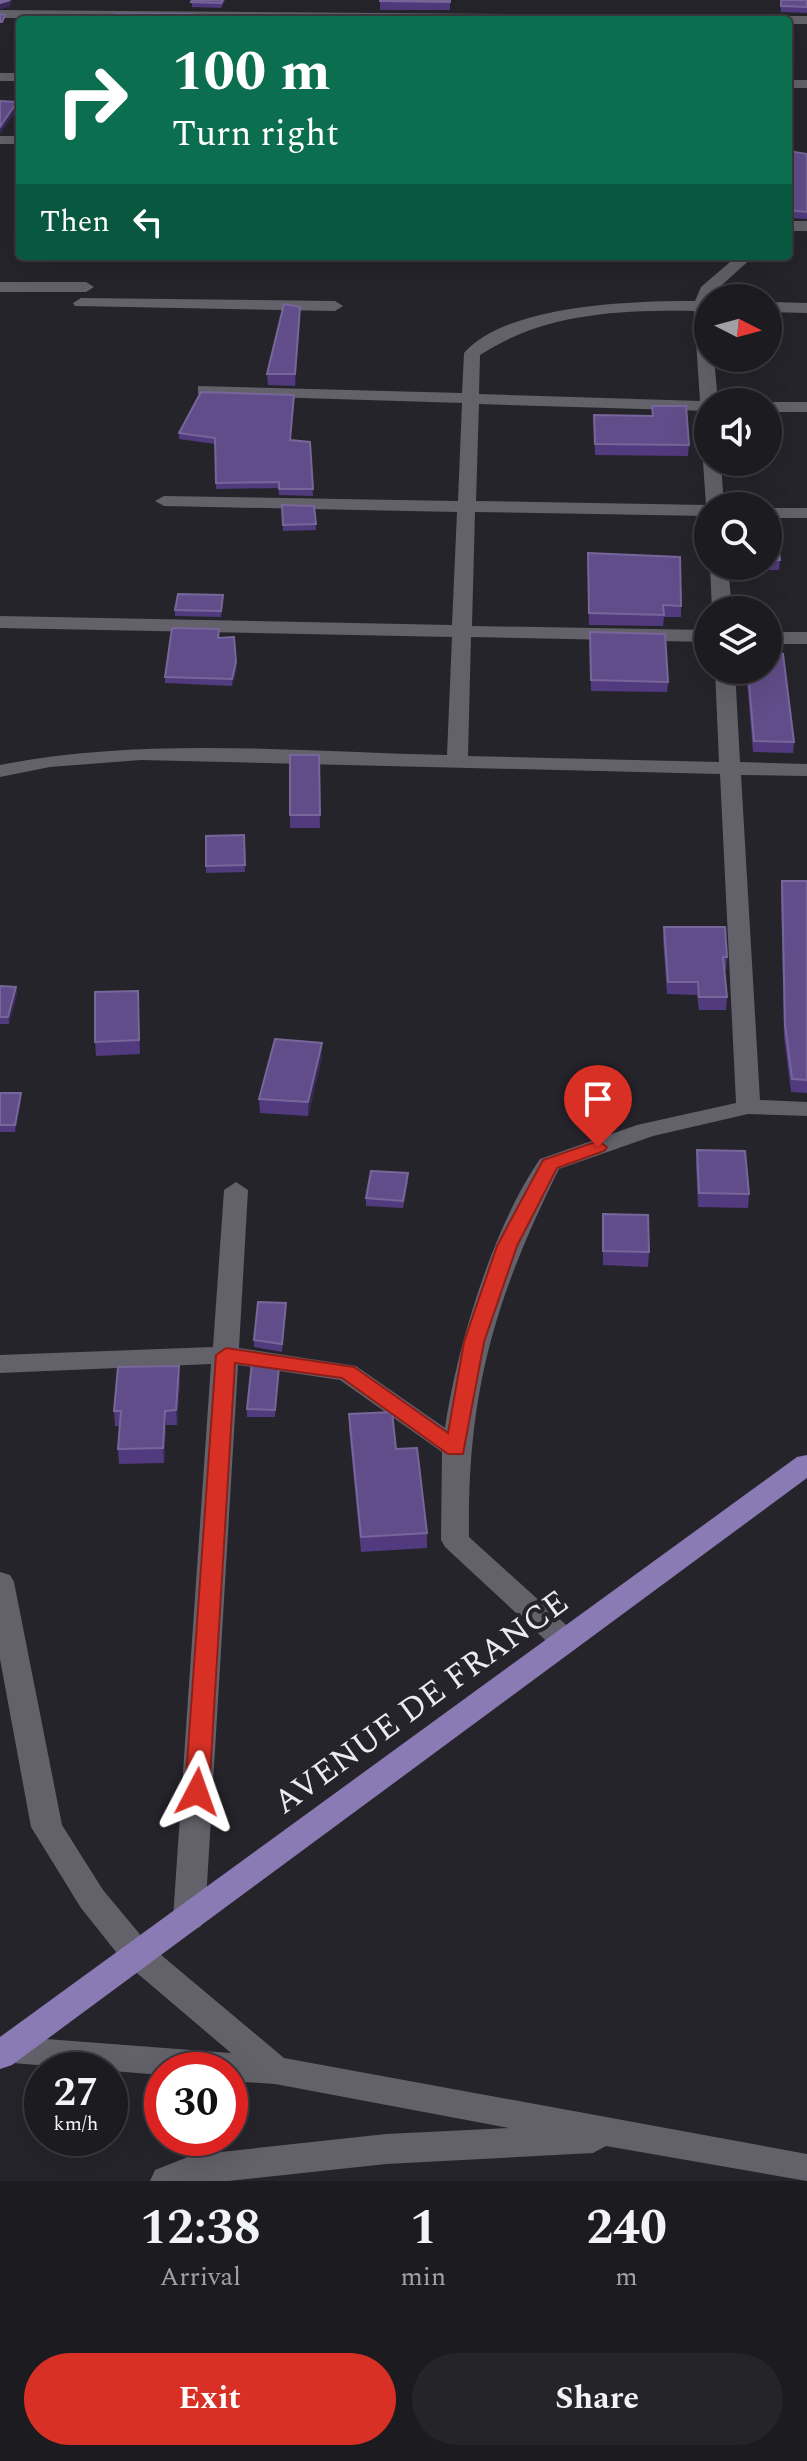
<!DOCTYPE html>
<style>
body{margin:0;font-family:Spectral,serif;background:#252429;color:#f1f3f6;height:100vh;display:flex;flex-direction:column;font-size:30px;white-space:nowrap}
*{box-sizing:border-box;margin:0}
p{font-size:26px;color:#a0a1a5}
.icon{flex:none;width:44px;height:44px;fill:none;stroke:currentColor;stroke-width:2;stroke-linecap:round;stroke-linejoin:round}
.map{position:relative;height:2181px;overflow:hidden}
.panel{display:flex;flex-direction:column;background:#1c1b20;flex:1}
.panel>*{flex:none}
.top-card{position:absolute;left:16px;top:16px;width:776px;height:244px;border-radius:8px;box-shadow:0 8px 32px #0002,0 0 0 2px #3a393e;background:#0b6e4f;color:#fff;overflow:hidden}
.needle{width:52px;rotate:96deg}
.controls{position:absolute;left:694px;top:284px;display:grid;gap:16px}
.controls a{display:grid;place-items:center;width:88px;height:88px;border-radius:50%;background:#1c1b20;box-shadow:0 8px 32px #0002,0 0 0 2px #3a393e;font-size:40px}
.speed{position:absolute;left:24px;top:2052px;display:flex;gap:16px;font-size:40px;font-weight:700;text-align:center}
.speed>*{display:grid;place-content:center;width:104px;height:104px;border-radius:50%;background:#1c1b20;box-shadow:0 8px 32px #0002,0 0 0 2px #3a393e;line-height:1}
.speed small{font-size:20px;font-weight:400}
.speed .limit{border:12px solid #d22;background:#fff;color:#111}
.pin{position:absolute;display:grid;place-items:center;width:68px;height:68px;color:#fff;margin:-82px -34px;border-radius:50% 50% 50% 0;rotate:-45deg;box-shadow:0 0 8px #0007}
.pin .icon{rotate:45deg}
.me{position:absolute;width:88px;margin:-44px;rotate:4deg;stroke-linejoin:round;filter:drop-shadow(0 0 6px #0008)}
.turn{display:flex;align-items:center;gap:28px;height:168px;padding:0 24px;font-size:36px}
.turn .icon{width:104px;height:104px;stroke-width:2.5}
.turn b{display:block;font-size:56px;line-height:68px}
.then{display:flex;align-items:center;height:76px;padding:0 24px;background:#0003;gap:16px;font-size:30px}
.eta{display:flex;justify-content:space-evenly;align-items:center;height:136px;text-align:center}
.eta b{font-size:48px;font-weight:700;line-height:56px}
.action{display:flex;gap:16px;margin-top:auto;padding:16px 24px}
.action a{flex:1;height:92px;border-radius:48px;background:#d93025;color:#fff;font-size:32px;font-weight:700;line-height:92px;text-align:center}
.action a+a{background:#252429;color:#f1f3f6}
.map>svg:first-child{display:block}
</style>
<div class="map">
<svg width="807" height="2181" viewBox="0 0 807 2181">
<rect width="100%" height="100%" fill="#26242b"/>
<g fill="none" stroke-linecap="round" stroke-linejoin="round">
<path fill="#636169" fill-rule="evenodd" d="M 0,10 L 769,16 L 776,20 L 0,18 Z
M 788,16 L 807,16 L 807,24 L 788,24 L 788,20 L 781,20 Z
M 0,73 L 20,73 L 20,81 L 0,81 Z
M 788,80 L 807,80 L 807,88 L 788,88 Z
M 0,136 L 20,136 L 20,144 L 0,144 Z
M 788,221 L 807,221 L 807,231 L 788,231 Z
M 737,256 L 754,256 L 714,292 L 713,298 L 708,298 L 708,358 L 714,358 L 718,402 L 708,402 L 708,411 L 479,404 L 476,501 L 706,505 L 703,462 L 708,458 L 708,462 L 721,462 L 724,506 L 708,506 L 708,516 L 475,512 L 472,626 L 708,630 L 708,642 L 471,637 L 468,756 L 719,762 L 715,670 L 735,670 L 740,762 L 807,764 L 807,776 L 741,775 L 760,1100 L 807,1102 L 807,1116 L 748,1114 L 653,1136 L 559,1169 C 495,1298 467,1392 469,1537 L 575,1633 L 580,1641 L 575,1649 L 565,1652 L 555,1649 L 445,1547 L 441,1540 L 442,1452 L 340,1380 L 238,1365 L 205,1918 L 200,1927 L 189,1931 L 178,1927 L 173,1918 L 211,1364 L 0,1373 L 0,1355 L 213,1347 L 224,1190 L 236,1182 L 248,1190 L 239,1348 L 356,1366 L 445,1428 C 457,1346 493,1227 540,1159 L 637,1125 L 736,1103 L 720,774 L 141,760 L 50,767 L 0,777 L 0,765 C 146,736 299,752 447,755 L 452,637 L 0,628 L 0,616 L 452,625 L 457,512 L 164,506 L 155,501 L 164,496 L 458,501 L 462,403 L 204,395 L 198,394 L 198,386 L 462,393 L 464,353 C 507,304 634,301 695,301 L 701,287 ZM 694,311 L 700,401 L 479,394 L 480,355 C 544,313 620,310 694,311 Z
M 0,282 L 86,282 L 94,287 L 86,292 L 0,292 Z
M 81,298 L 335,301 L 343,306 L 335,311 L 75,306 L 73,303 Z
M 768,302 L 807,303 L 807,313 L 768,312 Z
M 768,402 L 807,402 L 807,412 L 768,412 Z
M 768,508 L 807,508 L 807,518 L 768,518 Z
M 710,566 L 728,566 L 732,610 L 712,610 Z
M 768,632 L 807,632 L 807,644 L 768,644 Z
M 0,1572 L 10,1575 L 14,1582 L 62,1825 L 103,1890 L 148,1944 L 284,2058 L 807,2154 L 807,2181 L 606,2146 L 593,2153 L 386,2164 L 228,2181 L 150,2181 L 155,2170 L 193,2155 L 386,2134 L 509,2128 L 275,2084 L 230,2081 L 230,2070 L 162,2070 L 162,2075 L 0,2062 L 0,2038 L 6,2036 L 231,2053 L 124,1962 L 81,1908 L 31,1827 L 0,1659 Z"/>
<path fill="#8b7bb5" fill-rule="evenodd" d="M 807,1455 L 807,1478 L 12,2065 L 0,2069 L 0,2037 L 797,1457 Z"/>
</g>
<path fill="#513a7d" d="M 192,0 L 225,0 L 221,8 L 192,7 Z
M 380,0 L 450,0 L 450,10 L 380,10 Z
M 780,0 L 807,0 L 807,13 L 781,12 Z
M 788,151 L 807,154 L 807,219 L 788,218 Z
M 300,318 L 295,386 L 268,385 L 267,374 Z
M 729,358 L 760,358 L 760,360 Z
M 652,406 L 689,445 L 688,456 L 595,455 L 594,415 L 652,416 Z
M 179,433 L 310,442 L 313,496 L 279,495 L 279,488 L 216,489 L 215,444 L 179,439 Z
M 282,505 L 314,506 L 316,530 L 283,531 Z
M 768,512 L 780,560 L 779,570 L 746,570 L 745,566 L 768,566 Z
M 588,564 L 681,606 L 681,617 L 664,617 L 663,626 L 589,625 Z
M 223,601 L 221,617 L 175,616 L 175,610 Z
M 590,632 L 668,682 L 667,692 L 591,691 Z
M 219,638 L 237,669 L 232,686 L 165,683 L 165,677 Z
M 746,670 L 768,670 L 794,742 L 793,753 L 753,752 Z
M 290,755 L 319,755 L 320,828 L 290,828 Z
M 244,835 L 245,872 L 206,873 L 206,836 Z
M 782,881 L 807,881 L 807,1093 L 791,1092 L 784,1037 L 781,893 Z
M 664,927 L 727,957 L 726,970 L 724,970 L 727,997 L 726,1010 L 699,1010 L 697,995 L 667,994 L 663,939 Z
M 0,986 L 16,987 L 17,994 L 9,1024 L 0,1024 Z
M 138,991 L 140,1054 L 96,1056 L 95,1042 Z
M 322,1043 L 322,1057 L 308,1116 L 260,1113 L 259,1099 Z
M 0,1093 L 21,1100 L 15,1132 L 0,1132 Z
M 697,1150 L 749,1194 L 748,1208 L 698,1207 L 696,1164 Z
M 408,1181 L 403,1208 L 366,1206 L 366,1198 Z
M 603,1214 L 649,1252 L 648,1267 L 603,1265 Z
M 286,1310 L 282,1352 L 254,1347 L 254,1340 Z
M 279,1367 L 275,1417 L 247,1417 L 247,1409 Z
M 180,1381 L 177,1425 L 166,1425 L 164,1463 L 119,1464 L 118,1449 L 120,1426 L 115,1426 L 114,1411 Z
M 349,1414 L 396,1449 L 427,1533 L 427,1548 L 361,1552 L 349,1429 Z"/>
<path fill="#392957" d="M 10,0 L 12,0 L 10,7 L 0,9 L 0,3 Z
M 17,102 L 18,108 L 0,134 L 0,127 Z
M 300,307 L 300,318 L 295,386 L 295,374 Z
M 236,662 L 237,669 L 232,686 L 232,679 Z
M 16,987 L 17,994 L 9,1024 L 8,1017 Z
M 322,1043 L 322,1057 L 308,1116 L 308,1102 Z
M 21,1093 L 21,1100 L 15,1132 L 15,1125 Z
M 179,1366 L 180,1381 L 177,1425 L 176,1410 Z
M 165,1411 L 166,1425 L 164,1463 L 163,1448 Z"/>
<path fill="#614d89" stroke="#769" stroke-width="2" d="M 0,0 L 10,0 L 0,3 Z
M 192,0 L 223,0 L 221,3 L 191,2 Z
M 380,0 L 450,0 L 450,2 L 380,1 Z
M 781,0 L 807,0 L 807,7 L 781,6 Z
M 0,14 L 5,15 L 2,22 L 0,22 Z
M 115,14 L 193,14 L 190,20 L 113,20 Z
M 379,17 L 449,17 L 449,20 L 378,20 Z
M 0,101 L 17,102 L 0,127 Z
M 788,151 L 807,154 L 807,212 L 788,210 Z
M 284,304 L 300,307 L 295,374 L 267,374 Z
M 201,392 L 294,395 L 290,440 L 310,442 L 313,489 L 279,489 L 279,482 L 216,483 L 215,438 L 179,433 Z
M 652,406 L 686,406 L 689,445 L 595,444 L 594,415 L 653,416 Z
M 282,505 L 314,506 L 316,524 L 283,525 Z
M 768,512 L 773,512 L 780,560 L 768,560 Z
M 588,553 L 680,557 L 681,606 L 663,605 L 664,615 L 589,613 Z
M 178,594 L 223,595 L 221,611 L 175,610 Z
M 172,628 L 219,629 L 218,638 L 234,637 L 236,662 L 232,679 L 165,677 Z
M 590,632 L 665,634 L 668,682 L 591,680 Z
M 768,652 L 783,654 L 794,742 L 754,741 L 748,670 L 768,670 Z
M 290,755 L 319,755 L 320,815 L 290,815 Z
M 244,835 L 245,865 L 206,866 L 206,836 Z
M 782,881 L 807,881 L 807,1080 L 792,1079 L 785,1025 Z
M 664,927 L 725,927 L 727,957 L 723,957 L 727,997 L 699,997 L 698,982 L 668,982 Z
M 0,986 L 16,987 L 8,1017 L 0,1017 Z
M 138,991 L 139,1040 L 95,1042 L 95,992 Z
M 275,1039 L 322,1043 L 308,1102 L 259,1099 Z
M 0,1093 L 21,1093 L 15,1125 L 0,1125 Z
M 697,1150 L 745,1151 L 749,1194 L 699,1193 Z
M 371,1171 L 408,1173 L 403,1201 L 366,1198 Z
M 603,1214 L 648,1215 L 649,1252 L 603,1251 Z
M 258,1302 L 286,1303 L 282,1344 L 254,1340 Z
M 252,1362 L 279,1367 L 275,1410 L 247,1409 Z
M 179,1366 L 176,1410 L 165,1411 L 163,1448 L 118,1449 L 121,1411 L 114,1411 L 118,1367 Z
M 392,1412 L 396,1449 L 417,1448 L 427,1533 L 361,1537 L 349,1414 Z"/>
<path fill="#d93025" stroke="#8d1f18" stroke-width="2" d="M 598,1141 L 607,1147 L 604,1151 L 557,1168 L 517,1246 L 484,1342 L 463,1454 L 448,1454 L 342,1378 L 235,1363 L 209,1792 L 205,1799 L 188,1799 L 185,1792 L 216,1355 L 226,1348 L 354,1367 L 448,1433 L 464,1342 L 497,1246 L 543,1160 Z"/>
<g text-anchor="middle" stroke-width="8" stroke-linejoin="round" paint-order="stroke">
<g font-size="34" fill="#ebeaef" stroke="#26242b">
<text transform="translate(420 1701) rotate(-36)" y="12">AVENUE DE FRANCE</text>
</g>
</g>
</svg>
<div class="controls">
<a><svg class="needle" viewBox="-14 -14 28 28"><path d="M0-13l5 13h-10z" fill="#e53935"/><path d="M0 13l5-13h-10z" fill="#a0a1a5"/></svg></a>
<a><svg class="icon" aria-label="sound" viewBox="0 0 24 24"><path d="M4 9h4l5-4v14l-5-4H4zM17 9q2 3 0 6"/></svg></a>
<a><svg class="icon" aria-label="search" viewBox="0 0 24 24"><circle cx="10" cy="10" r="6"/><path d="M15 15l6 6"/></svg></a>
<a><svg class="icon" aria-label="layers" viewBox="0 0 24 24"><path d="M12 4l9 5-9 5-9-5zM3 14l9 5 9-5"/></svg></a>
</div>
<div class="speed"><div>27<small>km/h</small></div><div class="limit">30</div></div>
<div class="pin" style="left:598px;top:1147px;background:#d93025"><svg class="icon" aria-label="arrive" viewBox="0 0 24 24"><path d="M6 21V4h12l-3 4 3 4H6"/></svg></div>
<svg class="me" style="left:197px;top:1792px" viewBox="-20 -20 40 40"><path d="M0-17L14 15 0 8-14 15z" fill="#d93025" stroke="#fff" stroke-width="4"/></svg>
<div class="top-card">
<div class="turn"><svg class="icon" aria-label="right" viewBox="0 0 24 24"><path d="M7 20v-9h11M14 6l5 5-5 5"/></svg><div><b>100 m</b>Turn right</div></div>
<div class="then">Then<svg class="icon" aria-label="left" viewBox="0 0 24 24"><path d="M17 20v-9H6M10 6l-5 5 5 5"/></svg></div>
</div>
</div>
<section class="panel">
<div class="eta">
<div><b>12:38</b><p>Arrival</p></div>
<div><b>1</b><p>min</p></div>
<div><b>240</b><p>m</p></div>
</div>
<div class="action"><a>Exit</a><a>Share</a></div>
</section>
